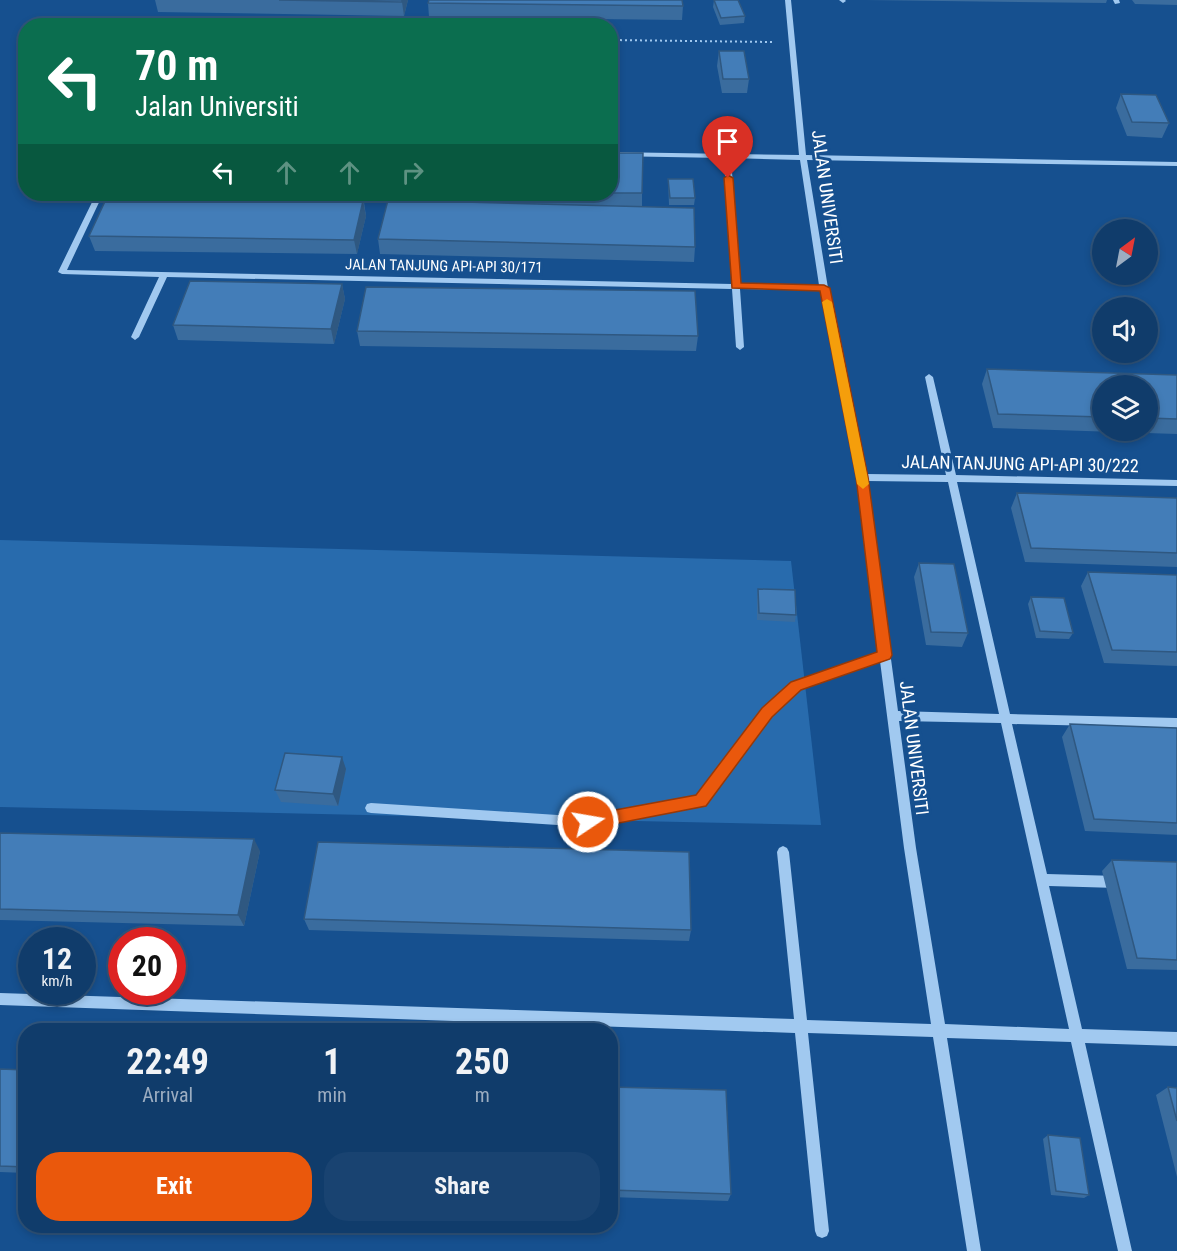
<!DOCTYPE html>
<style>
body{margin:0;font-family:"Roboto Condensed",sans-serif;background:#194371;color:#f1f3f6;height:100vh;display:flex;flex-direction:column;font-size:22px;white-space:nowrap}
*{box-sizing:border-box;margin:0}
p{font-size:20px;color:#9cadc1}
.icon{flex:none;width:33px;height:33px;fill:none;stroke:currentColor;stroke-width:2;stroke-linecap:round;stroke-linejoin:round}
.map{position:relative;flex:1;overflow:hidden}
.sheet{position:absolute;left:18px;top:1023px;width:600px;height:210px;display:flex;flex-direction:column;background:#103c6b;border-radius:24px;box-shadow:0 3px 9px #0003,0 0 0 2px #30567e}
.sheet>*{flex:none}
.hud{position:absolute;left:18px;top:18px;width:600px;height:183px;border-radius:24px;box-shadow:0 3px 9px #0003,0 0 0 2px #30567e;background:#0b6e4f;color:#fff;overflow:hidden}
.needle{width:39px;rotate:32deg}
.buttons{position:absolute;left:1092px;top:219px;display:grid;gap:12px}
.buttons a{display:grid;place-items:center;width:66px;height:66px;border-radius:50%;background:#103c6b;box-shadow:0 3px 9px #0003,0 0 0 2px #30567e;font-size:30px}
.speed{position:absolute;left:18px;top:927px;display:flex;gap:12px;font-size:30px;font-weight:700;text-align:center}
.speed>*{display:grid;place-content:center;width:78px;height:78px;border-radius:50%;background:#103c6b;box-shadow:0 3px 9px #0003,0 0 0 2px #30567e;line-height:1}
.speed small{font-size:15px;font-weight:400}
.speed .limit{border:9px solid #d22;background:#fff;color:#111}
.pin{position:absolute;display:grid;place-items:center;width:51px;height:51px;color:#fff;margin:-62px -26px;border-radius:50% 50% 50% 0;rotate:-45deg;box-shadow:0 0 6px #0007}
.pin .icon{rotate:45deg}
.me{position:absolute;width:66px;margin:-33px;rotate:78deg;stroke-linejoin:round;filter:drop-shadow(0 0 4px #0008)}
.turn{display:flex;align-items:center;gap:21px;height:126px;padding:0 18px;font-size:27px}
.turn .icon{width:78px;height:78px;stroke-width:2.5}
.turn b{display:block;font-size:42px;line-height:51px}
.lanes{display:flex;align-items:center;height:57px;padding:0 18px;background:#0003;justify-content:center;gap:30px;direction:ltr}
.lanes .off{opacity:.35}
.eta{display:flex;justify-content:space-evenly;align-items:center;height:102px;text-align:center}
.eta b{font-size:36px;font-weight:700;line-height:42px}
.action{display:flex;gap:12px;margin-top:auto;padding:12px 18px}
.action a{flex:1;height:69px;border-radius:24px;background:#ea580c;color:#fff;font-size:24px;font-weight:700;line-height:69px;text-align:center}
.action a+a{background:#194371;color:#f1f3f6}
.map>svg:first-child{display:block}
</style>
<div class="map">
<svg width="1177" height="1251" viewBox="0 0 1177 1251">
<rect width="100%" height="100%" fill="#16508f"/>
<path fill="#286bad" d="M 0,540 L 791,561 L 821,825 L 0,807 Z"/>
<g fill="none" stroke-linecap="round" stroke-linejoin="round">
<path stroke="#a1c9f0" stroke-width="2" stroke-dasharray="2 3" stroke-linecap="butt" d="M 610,40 L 772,42"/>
<path fill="#a1c9f0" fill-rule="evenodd" d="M 785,0 L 791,0 L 806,155 L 1177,162 L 1177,166 L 807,160 L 828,288 L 866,474 L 946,475 L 925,377 L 929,374 L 933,377 L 956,475 L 1177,480 L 1177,486 L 957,482 L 1010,714 L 1177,718 L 1177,728 L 1012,724 L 1047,874 L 1117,876 L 1121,878 L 1123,882 L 1121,886 L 1117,888 L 1049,886 L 1082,1029 L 1177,1032 L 1177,1046 L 1085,1043 L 1132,1251 L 1118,1251 L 1071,1042 L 947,1038 L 981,1251 L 967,1251 L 933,1037 L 808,1033 L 829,1231 L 827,1236 L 822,1238 L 817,1236 L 815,1231 L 795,1033 L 0,1005 L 0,993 L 794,1019 L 777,852 L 779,848 L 783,846 L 787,848 L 789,852 L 807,1020 L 931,1024 L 904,848 L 880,661 L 800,689 L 771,715 L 704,805 L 700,806 L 588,827 L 371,813 L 367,812 L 365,808 L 367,804 L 371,803 L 588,817 L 697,796 L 763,709 L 792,683 L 879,653 L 857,477 L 820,290 L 740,289 L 744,347 L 740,350 L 736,347 L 732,289 L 167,277 L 139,337 L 135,340 L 131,337 L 159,277 L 62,274 L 58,272 L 96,194 L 103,194 L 67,270 L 732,284 L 724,158 L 610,156 L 610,152 L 799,155 ZM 731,158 L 800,160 L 819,285 L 740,284 ZM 867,481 L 948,482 L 999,714 L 898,711 ZM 899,721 L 1001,723 L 1069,1029 L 945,1024 L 916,848 Z
M 839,0 L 845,0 L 846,1 L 843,3 Z
M 1113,0 L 1119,0 L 1120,3 L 1115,4 Z"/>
</g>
<path fill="#3a6c9e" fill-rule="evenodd" d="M 155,0 L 408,0 L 404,16 L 158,12 Z
M 714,0 L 745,16 L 744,23 L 720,25 L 713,7 Z
M 865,0 L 1107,0 L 1106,3 Z
M 1132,0 L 1177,0 L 1177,5 L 1135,4 Z
M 428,3 L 683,6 L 682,20 L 429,17 Z
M 719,51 L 749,79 L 747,93 L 722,93 L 717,66 Z
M 1121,94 L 1169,123 L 1162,138 L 1127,136 L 1116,108 Z
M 610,153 L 642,193 L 642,207 L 695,247 L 694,262 L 380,254 L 378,239 L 393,200 L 392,194 L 610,194 Z
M 668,179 L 695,198 L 694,205 L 669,205 Z
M 116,194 L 370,194 L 368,202 L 364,202 L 366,216 L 357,254 L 95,251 L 89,236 L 118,198 Z
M 342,284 L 345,299 L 334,344 L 178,340 L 173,325 Z
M 357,331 L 698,336 L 696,351 L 360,346 Z
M 987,369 L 1177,375 L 1177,434 L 993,428 L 982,384 ZM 1102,386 L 1148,386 L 1148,430 L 1102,430 Z
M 1017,493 L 1177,498 L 1177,567 L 1025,562 L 1011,508 Z
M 919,563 L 968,633 L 962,647 L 926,645 L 914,577 Z
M 1088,572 L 1177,575 L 1177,666 L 1104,663 L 1081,586 Z
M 758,589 L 796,615 L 795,622 L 757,620 L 757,596 Z
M 1031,597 L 1073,633 L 1069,639 L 1036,638 L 1028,604 Z
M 1070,724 L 1177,728 L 1177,835 L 1085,831 L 1062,737 Z
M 346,769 L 338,806 L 281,802 L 275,790 Z
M 0,833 L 260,851 L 244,926 L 0,920 Z
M 1112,860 L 1177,862 L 1177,970 L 1127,969 L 1102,871 Z
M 304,919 L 691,930 L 689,941 L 309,930 Z
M 0,1069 L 26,1070 L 26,1173 L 0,1172 Z
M 610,1087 L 731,1194 L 728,1201 L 610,1197 Z
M 1168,1087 L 1177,1088 L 1177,1177 L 1156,1095 Z
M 1048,1135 L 1089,1195 L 1084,1198 L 1051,1195 L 1043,1139 Z"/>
<path fill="#2f5881" d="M 402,0 L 408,0 L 404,16 L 402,2 Z
M 367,194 L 370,194 L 368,202 Z
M 363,201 L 366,216 L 357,254 L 354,240 Z
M 342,284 L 345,299 L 334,344 L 331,329 Z
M 342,757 L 346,769 L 338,806 L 333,794 Z
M 254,839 L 260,851 L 244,926 L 238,915 Z"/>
<path fill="#437db8" stroke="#2f5881" stroke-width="1.5" d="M 279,0 L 402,0 L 402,2 Z
M 429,0 L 682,0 L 683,6 L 428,3 Z
M 714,0 L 738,0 L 745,16 L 721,18 Z
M 719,51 L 744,51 L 749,79 L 723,79 Z
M 1121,94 L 1156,95 L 1169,123 L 1132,122 Z
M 610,153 L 643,153 L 642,193 L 610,193 Z
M 668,179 L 693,179 L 695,198 L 670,198 Z
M 107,197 L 363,201 L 354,240 L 89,236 Z
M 388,200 L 694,208 L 695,247 L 378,239 Z
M 190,281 L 342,284 L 331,329 L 173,325 Z
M 366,287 L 695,291 L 698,336 L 357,331 Z
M 987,369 L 1177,375 L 1177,419 L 1148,418 L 1148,386 L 1102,386 L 1102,417 L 998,414 Z
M 1017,493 L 1177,498 L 1177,553 L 1031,548 Z
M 919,563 L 954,564 L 968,633 L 931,632 Z
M 1088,572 L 1177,575 L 1177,652 L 1112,650 Z
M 758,589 L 795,590 L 796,615 L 759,613 Z
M 1031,597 L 1064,598 L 1073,633 L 1040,631 Z
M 1070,724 L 1177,728 L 1177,823 L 1094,819 Z
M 285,753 L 342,757 L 333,794 L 275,790 Z
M 0,833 L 254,839 L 238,915 L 0,909 Z
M 318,842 L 689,852 L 691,930 L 304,919 Z
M 1112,860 L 1177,862 L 1177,960 L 1137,958 Z
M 0,1069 L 26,1070 L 26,1167 L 0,1166 Z
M 610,1087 L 726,1090 L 731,1194 L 610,1190 Z
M 1168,1087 L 1177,1088 L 1177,1121 Z
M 1048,1135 L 1080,1138 L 1089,1195 L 1056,1191 Z"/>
<path fill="#ea580c" stroke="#983908" stroke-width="1.5" d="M 728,175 L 733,178 L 741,283 L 824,285 L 830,288 L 868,477 L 892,655 L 890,659 L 801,690 L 772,717 L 706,806 L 588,829 L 582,827 L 580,822 L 582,817 L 588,815 L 696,795 L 762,708 L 791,682 L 877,652 L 856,477 L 820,291 L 732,288 L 724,178 Z"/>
<path fill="#f59e0b" d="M 827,299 L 832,302 L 869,484 L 863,489 L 857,484 L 822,302 Z"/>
<g text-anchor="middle" stroke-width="6" stroke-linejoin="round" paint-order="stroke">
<g font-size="15" fill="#fff" stroke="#16508f">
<text transform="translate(444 266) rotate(1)" y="5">JALAN TANJUNG API-API 30/171</text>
</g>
<g font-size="18" fill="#fff" stroke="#16508f">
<text transform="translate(827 197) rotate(82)" y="6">JALAN UNIVERSITI</text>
<text transform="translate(1020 464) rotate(1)" y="6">JALAN TANJUNG API-API 30/222</text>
<text transform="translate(914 748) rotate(83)" y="6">JALAN UNIVERSITI</text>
</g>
</g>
</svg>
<div class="buttons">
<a><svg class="needle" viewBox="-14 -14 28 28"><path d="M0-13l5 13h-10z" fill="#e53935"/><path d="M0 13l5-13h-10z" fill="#9cadc1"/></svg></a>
<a><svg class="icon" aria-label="sound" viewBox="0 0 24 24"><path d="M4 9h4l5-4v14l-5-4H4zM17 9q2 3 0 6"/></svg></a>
<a><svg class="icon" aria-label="layers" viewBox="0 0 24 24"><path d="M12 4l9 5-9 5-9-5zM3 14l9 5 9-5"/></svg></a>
</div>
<div class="speed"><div>12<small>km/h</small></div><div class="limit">20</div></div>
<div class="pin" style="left:728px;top:178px;background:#d93025"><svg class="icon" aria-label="arrive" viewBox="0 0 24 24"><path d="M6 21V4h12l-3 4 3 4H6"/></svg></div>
<svg class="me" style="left:588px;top:822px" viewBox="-20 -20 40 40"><circle r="17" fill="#ea580c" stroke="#fff" stroke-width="3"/><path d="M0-11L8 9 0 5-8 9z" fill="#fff"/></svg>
<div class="hud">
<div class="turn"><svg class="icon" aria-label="left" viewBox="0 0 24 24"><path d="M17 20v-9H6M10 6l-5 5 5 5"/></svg><div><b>70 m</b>Jalan Universiti</div></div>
<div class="lanes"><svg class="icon" aria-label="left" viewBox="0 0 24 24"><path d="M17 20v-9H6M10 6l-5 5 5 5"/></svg><svg class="icon off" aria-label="ahead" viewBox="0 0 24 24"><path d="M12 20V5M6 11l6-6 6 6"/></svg><svg class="icon off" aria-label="ahead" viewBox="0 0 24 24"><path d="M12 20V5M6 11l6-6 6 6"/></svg><svg class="icon off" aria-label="right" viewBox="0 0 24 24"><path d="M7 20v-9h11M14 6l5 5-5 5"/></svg></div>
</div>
<section class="sheet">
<div class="eta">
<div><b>22:49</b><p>Arrival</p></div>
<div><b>1</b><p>min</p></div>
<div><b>250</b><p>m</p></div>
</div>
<div class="action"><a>Exit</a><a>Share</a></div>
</section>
</div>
